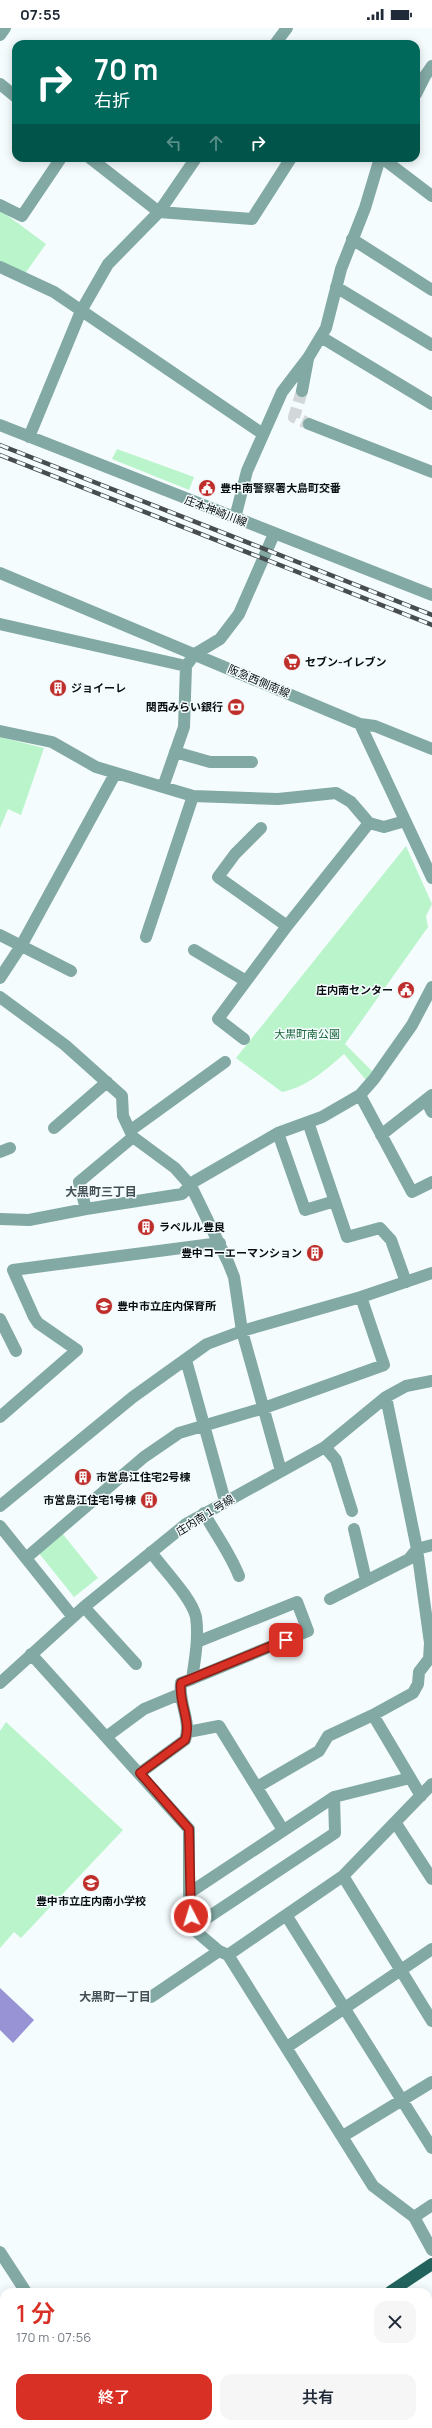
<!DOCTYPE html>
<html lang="ja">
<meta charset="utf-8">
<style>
body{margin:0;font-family:Manrope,"Noto Sans JP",sans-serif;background:#f6f6f7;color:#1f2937;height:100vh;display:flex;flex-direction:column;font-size:15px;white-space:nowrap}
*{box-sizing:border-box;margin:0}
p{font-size:13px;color:#747a83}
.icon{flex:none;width:22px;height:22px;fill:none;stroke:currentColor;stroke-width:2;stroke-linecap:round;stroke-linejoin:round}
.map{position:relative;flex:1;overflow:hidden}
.details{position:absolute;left:0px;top:2260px;width:432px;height:140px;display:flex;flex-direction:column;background:#fff;border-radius:12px 12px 0 0;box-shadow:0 2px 10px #0003}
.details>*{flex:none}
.hud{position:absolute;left:12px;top:12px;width:408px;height:122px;border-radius:12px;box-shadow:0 2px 10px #0003;background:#00695c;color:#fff;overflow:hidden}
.pin{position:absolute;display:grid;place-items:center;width:34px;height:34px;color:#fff;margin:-17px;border-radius:8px;box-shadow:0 2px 6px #0006}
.me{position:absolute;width:44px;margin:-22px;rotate:355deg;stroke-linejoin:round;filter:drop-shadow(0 0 3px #0008)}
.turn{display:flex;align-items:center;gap:14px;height:84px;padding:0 16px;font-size:18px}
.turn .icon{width:52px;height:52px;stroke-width:2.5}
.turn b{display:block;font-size:28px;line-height:34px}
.lanes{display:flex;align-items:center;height:38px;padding:0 16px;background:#0003;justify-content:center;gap:20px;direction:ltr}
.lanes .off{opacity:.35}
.round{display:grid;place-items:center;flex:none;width:42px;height:42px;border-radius:12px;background:#f6f6f7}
.overview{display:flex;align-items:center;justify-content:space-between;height:68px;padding:0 16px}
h1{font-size:24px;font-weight:600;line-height:30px;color:#d93025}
.cta{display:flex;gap:8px;margin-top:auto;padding:8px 16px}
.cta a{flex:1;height:46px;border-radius:12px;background:#d93025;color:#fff;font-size:16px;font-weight:600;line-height:46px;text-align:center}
.cta a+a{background:#f6f6f7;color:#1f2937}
.status{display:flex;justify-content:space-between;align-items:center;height:28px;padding:0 20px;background:#fff;direction:ltr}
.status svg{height:11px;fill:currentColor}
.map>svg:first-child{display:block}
</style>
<div class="status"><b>07:55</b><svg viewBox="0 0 49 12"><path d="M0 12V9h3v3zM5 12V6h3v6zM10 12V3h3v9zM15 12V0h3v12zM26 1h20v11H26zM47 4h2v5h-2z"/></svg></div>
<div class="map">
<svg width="432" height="2400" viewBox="0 0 432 2400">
<rect width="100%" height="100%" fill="#f5fcfe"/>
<path fill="#baf4cb" d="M 0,182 L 46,216 L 24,247 L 0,235 Z
M 117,421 L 194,449 L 189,462 L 112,431 Z
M 0,709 L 44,720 L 21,787 L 8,781 L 0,800 Z
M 406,818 L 432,876 L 426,888 L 428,899 L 345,1016 L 372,1043 L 366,1052 L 344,1026 C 327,1041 305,1060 282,1064 L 236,1030 Z
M 62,1505 L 98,1550 L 74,1569 L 38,1524 Z
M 6,1694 L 123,1802 L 21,1910 L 14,1904 L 0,1920 L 0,1703 Z"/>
<path fill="#9893d5" d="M 0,1960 L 34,1992 L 13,2015 L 0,2002 Z"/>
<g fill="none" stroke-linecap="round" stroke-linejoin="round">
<path stroke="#d2d8da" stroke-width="12" stroke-dasharray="12 6" stroke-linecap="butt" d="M 302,363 L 294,389 L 309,396"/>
<path stroke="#82a9a4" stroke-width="12" d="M 0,7 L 5,0
M 275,16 L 287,0
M 0,56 L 16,69
M 416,66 L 425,48 L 432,38
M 90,130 L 159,184 L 252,191 L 291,130
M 382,130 L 432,168
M 0,177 L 22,188 L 61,130
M 352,211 L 432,262
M 0,239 L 54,264 L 263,406
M 336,259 L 432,317
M 321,309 L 432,376
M 302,363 L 308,331
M 309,396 L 432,444
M 0,397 L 432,567
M 29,409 L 81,283 L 108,236 L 159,184 L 196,130
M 235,490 L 247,443 L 282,364 L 308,330 L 326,300 L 341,241 L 365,180 L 380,130
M 0,545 L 360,696 L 432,850
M 0,596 L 186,638
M 360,696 L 375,698 L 432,721
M 0,703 L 52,714 L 96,739 L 193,768 L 278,771 L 336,765 L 351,774 L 369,795 L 384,799 L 405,793
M 175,724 L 210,734 L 252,734
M 163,759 L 184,699 L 186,638 L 195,626 L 220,611 L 239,586 L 274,506
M 261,800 L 235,826 L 218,849 L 287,898
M 0,907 L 71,943
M 146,909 L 193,768
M 194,922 L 246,953
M 0,950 L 21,918 L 115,746
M 0,969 L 65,1017 L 122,1068 L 123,1088 L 133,1109 L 175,1140 L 191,1158 L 228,1234 L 234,1249 L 242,1303 L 281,1443
M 244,1011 L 218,991 L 287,898 L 369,795
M 360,1067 L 412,1164 L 432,1154
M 426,1072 L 432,1084
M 308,1094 L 347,1209 L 380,1200 L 391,1212 L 406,1254
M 54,1100 L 107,1054
M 131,1102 L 225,1034
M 278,1105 L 305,1182 L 335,1173
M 381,1107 L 432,1067
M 0,1124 L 10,1120
M 86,1181 L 79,1154 L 133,1109
M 0,1191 L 29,1192 L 86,1181 L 182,1166 L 195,1153 L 278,1105 L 322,1089 L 360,1067 L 374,1051 L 412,997 L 432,959
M 0,1291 L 16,1323
M 186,1332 L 225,1473
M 386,1369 L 417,1521 L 430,1615 L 429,1631 L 419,1644 L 418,1656 L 413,1665 L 373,1687 L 421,1768
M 0,1389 L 77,1322 L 38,1295 L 34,1289 L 13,1242 L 220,1215
M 325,1419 L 336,1432 L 352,1483
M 0,1478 L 133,1369 L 207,1316 L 242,1303 L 361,1269 L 432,1245
M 204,1485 C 216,1507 230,1525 239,1548
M 0,1498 L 73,1589
M 354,1501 L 366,1552
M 26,1530 L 144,1429 L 179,1405 L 264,1380 L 384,1337 L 361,1269
M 330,1571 L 409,1531 L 417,1521 L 432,1517
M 84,1579 L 136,1636
M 31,1626 L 189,1801 L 189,1865 L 192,1900 L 219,1923 L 228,1927
M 192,1651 L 308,1603 L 297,1574 L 197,1614
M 0,1655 L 84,1579 L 186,1496 L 325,1419 L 386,1369 L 406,1358 L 432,1353
M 188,1704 L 219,1698 L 283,1802
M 106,1709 L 144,1681 L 180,1666
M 140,1745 L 185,1712 C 192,1694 178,1674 181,1655 L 192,1651 C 195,1631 199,1609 196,1589 C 192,1570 163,1541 151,1524
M 432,1756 L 343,1848 L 228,1927 L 373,2158 L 414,2189 L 432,2222
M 257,1759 L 319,1723 L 328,1708 L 373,1687
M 395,1794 L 432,1851
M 343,1848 L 432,1993
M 189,1865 L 334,1769 L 410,1750
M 286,1887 L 432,2120
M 192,1900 L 335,1805 L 334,1769
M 151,1969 L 219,1923
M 287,2019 L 432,1921
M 343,2108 L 432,2054
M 414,2189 L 432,2177
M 0,2224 L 26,2264
M 428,2320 L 432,2319
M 428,2368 L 432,2367
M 112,2396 L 115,2400
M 384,2396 L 385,2400"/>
<path stroke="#22635d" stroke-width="12" d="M 390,2264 L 432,2236
M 181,2400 L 187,2396"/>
<g stroke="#484e4f" stroke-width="4.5">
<path id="rail" d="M 0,417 L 432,587
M 0,427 L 432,597"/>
</g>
<use href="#rail" stroke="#f5fcfe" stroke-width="3" stroke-dasharray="9" stroke-linecap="butt"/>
</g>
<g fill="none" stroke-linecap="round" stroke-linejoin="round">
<g stroke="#8d1f18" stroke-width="10">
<path id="route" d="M 191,1888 L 189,1801 L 140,1745 L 185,1712 C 192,1694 178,1674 181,1655 L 286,1612"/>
</g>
<use href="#route" stroke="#d93025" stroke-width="7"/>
</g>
<defs>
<g id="civic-disc" transform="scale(0.9)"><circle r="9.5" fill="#be2f2c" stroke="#f5fcfe"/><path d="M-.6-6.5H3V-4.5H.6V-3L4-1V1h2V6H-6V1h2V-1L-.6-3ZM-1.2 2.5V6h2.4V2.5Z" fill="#fff"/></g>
<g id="supermarket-disc" transform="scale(0.9)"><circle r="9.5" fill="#be2f2c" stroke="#f5fcfe"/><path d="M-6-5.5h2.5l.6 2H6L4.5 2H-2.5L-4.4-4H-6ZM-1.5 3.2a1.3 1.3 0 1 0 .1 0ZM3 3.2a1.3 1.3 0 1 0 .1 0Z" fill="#fff"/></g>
<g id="building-disc" transform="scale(0.9)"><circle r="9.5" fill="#be2f2c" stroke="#f5fcfe"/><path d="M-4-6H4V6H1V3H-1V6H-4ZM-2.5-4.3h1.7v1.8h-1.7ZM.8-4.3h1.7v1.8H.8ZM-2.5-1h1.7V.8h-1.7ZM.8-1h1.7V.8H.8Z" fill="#fff"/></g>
<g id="bank-disc" transform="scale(0.9)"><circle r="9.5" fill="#be2f2c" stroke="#f5fcfe"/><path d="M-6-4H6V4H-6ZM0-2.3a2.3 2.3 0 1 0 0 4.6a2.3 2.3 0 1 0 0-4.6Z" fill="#fff"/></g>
<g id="school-disc" transform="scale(0.9)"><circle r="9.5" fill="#be2f2c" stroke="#f5fcfe"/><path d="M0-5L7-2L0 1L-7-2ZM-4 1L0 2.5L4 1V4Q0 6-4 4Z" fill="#fff"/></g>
</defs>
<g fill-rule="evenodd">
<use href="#civic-disc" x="207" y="460"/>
<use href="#supermarket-disc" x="292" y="634"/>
<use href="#building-disc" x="58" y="660"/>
<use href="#bank-disc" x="236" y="679"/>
<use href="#civic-disc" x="406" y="962"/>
<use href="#building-disc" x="146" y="1199"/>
<use href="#building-disc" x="315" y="1225"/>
<use href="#school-disc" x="104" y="1278"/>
<use href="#building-disc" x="83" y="1449"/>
<use href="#building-disc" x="149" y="1472"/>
<use href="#school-disc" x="91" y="1855"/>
</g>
<g text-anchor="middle" stroke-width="3" stroke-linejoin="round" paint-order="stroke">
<g font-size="11" font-weight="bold" fill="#090f10" stroke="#f5fcfe" text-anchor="start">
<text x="220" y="464">豊中南警察署大島町交番</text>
<text x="305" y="638">セブン-イレブン</text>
<text x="71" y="664">ジョイーレ</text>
<text x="223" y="683" text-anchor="end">関西みらい銀行</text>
<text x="393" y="966" text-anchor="end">庄内南センター</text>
<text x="159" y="1203">ラペルル豊良</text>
<text x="302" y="1229" text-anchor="end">豊中コーエーマンション</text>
<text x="117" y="1282">豊中市立庄内保育所</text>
<text x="96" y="1453">市営島江住宅2号棟</text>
<text x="136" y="1476" text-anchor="end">市営島江住宅1号棟</text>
<text x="91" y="1877" text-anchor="middle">豊中市立庄内南小学校</text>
</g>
<g font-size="11" fill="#090f10" stroke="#f5fcfe">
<text transform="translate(216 483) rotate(21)" y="4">庄本神崎川線</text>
<text transform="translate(259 653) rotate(23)" y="4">阪急西側南線</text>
<text transform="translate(205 1487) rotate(-32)" y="4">庄内南１号線</text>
</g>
<g font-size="11" fill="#19653a" stroke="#f5fcfe">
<text x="307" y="1010">大黒町南公園</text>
</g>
<g font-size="12" font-weight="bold" fill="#435156" stroke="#f5fcfe">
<text x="101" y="1168">大黒町三丁目</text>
<text x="115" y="1973">大黒町一丁目</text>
</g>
</g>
</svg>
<div class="pin" style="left:286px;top:1612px;background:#d93025"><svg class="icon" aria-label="arrive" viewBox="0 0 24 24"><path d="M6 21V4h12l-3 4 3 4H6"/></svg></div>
<svg class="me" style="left:191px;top:1888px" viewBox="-20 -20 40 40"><circle r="17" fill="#d93025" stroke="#fff" stroke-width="3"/><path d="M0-11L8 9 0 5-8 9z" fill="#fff"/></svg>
<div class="hud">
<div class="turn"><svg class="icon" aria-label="right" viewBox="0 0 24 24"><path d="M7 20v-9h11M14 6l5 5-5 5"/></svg><div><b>70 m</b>右折</div></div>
<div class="lanes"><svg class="icon off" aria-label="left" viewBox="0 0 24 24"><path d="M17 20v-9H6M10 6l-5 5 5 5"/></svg><svg class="icon off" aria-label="ahead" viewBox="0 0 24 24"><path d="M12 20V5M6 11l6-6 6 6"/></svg><svg class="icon" aria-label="right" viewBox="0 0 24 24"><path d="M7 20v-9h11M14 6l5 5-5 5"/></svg></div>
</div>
<section class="details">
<div class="overview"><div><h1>1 分</h1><p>170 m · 07:56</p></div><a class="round"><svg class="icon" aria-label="close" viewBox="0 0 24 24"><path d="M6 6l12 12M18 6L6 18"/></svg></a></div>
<div class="cta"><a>終了</a><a>共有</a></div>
</section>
</div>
